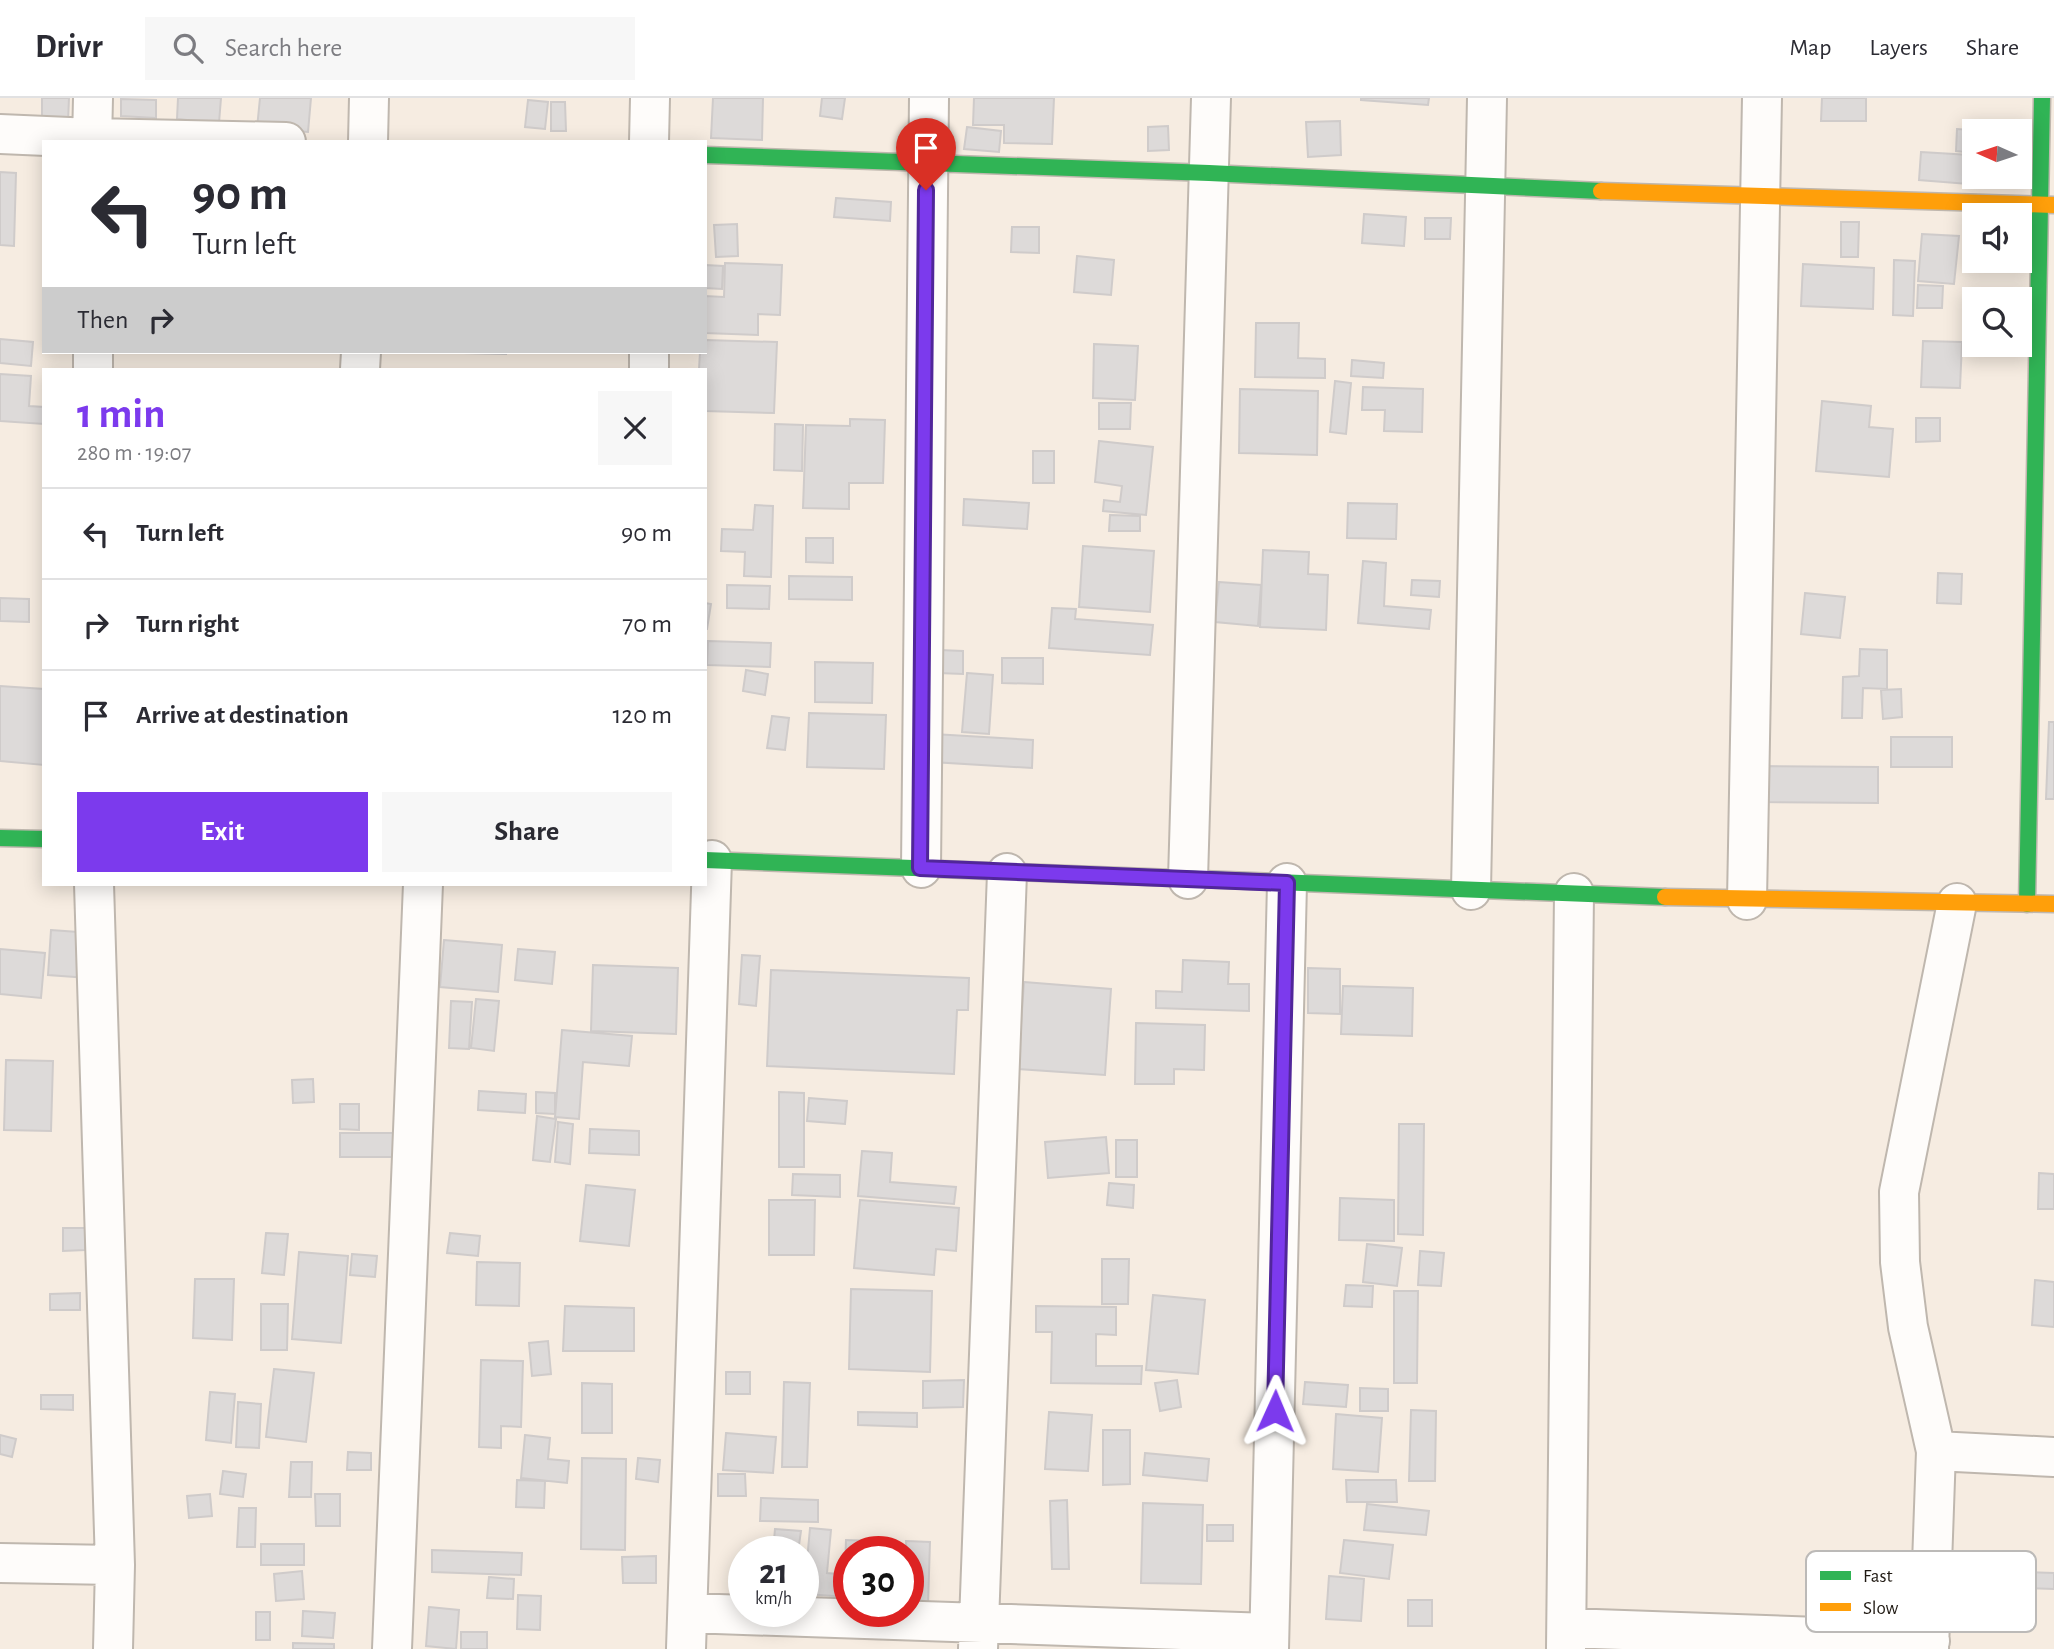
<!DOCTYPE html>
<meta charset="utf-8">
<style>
body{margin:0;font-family:"Alegreya Sans",sans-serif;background:#f7f7f7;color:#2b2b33;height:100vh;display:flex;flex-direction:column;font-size:26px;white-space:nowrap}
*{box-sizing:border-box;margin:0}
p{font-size:23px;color:#7c7c81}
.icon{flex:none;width:38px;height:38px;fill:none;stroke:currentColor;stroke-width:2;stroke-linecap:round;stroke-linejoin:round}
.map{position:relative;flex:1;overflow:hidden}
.drawer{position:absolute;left:42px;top:270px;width:665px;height:518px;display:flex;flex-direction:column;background:#fff;border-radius:0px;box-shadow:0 4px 18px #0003}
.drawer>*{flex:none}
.top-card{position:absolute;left:42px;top:42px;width:665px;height:214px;border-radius:0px;box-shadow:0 4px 18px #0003;background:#fff;color:#2b2b33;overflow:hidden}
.needle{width:46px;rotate:273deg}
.controls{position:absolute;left:1962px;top:21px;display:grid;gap:14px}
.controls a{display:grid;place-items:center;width:70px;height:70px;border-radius:0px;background:#fff;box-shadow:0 4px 18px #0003;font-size:35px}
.speed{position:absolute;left:728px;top:1438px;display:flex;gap:14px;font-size:35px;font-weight:700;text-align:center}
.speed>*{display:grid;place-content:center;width:91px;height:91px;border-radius:50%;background:#fff;box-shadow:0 4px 18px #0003;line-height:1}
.speed small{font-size:18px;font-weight:400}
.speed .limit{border:10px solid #d22;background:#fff;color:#111}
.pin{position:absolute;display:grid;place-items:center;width:60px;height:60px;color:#fff;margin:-72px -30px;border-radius:50% 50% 50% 0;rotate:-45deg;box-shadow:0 0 7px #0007}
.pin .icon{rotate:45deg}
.me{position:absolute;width:77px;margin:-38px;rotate:1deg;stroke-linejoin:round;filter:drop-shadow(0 0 5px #0008)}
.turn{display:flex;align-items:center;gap:24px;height:147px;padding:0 35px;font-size:32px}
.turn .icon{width:91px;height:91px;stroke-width:2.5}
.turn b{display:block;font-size:49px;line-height:60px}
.then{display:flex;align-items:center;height:66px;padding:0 35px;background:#0003;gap:14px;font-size:26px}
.round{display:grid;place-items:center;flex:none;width:74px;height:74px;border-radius:0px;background:#f7f7f7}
.summary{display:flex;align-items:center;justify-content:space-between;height:119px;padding:0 35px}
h1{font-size:42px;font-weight:700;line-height:52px;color:#7c3aed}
.action{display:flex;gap:14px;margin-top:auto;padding:14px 35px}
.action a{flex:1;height:80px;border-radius:0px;background:#7c3aed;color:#fff;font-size:28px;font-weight:700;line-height:80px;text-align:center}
.action a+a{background:#f7f7f7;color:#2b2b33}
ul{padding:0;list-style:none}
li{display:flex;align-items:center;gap:21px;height:91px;padding:0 35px;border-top:2px solid #e1e1e2}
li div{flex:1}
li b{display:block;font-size:26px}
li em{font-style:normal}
header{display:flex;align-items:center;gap:42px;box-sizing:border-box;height:98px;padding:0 35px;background:#fff;border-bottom:2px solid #e1e1e2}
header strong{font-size:33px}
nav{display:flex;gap:38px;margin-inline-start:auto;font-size:24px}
.search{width:490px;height:63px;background:#f7f7f7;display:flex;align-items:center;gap:18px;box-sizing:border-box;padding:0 24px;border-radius:0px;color:#7c7c81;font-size:26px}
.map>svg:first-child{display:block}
</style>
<header>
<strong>Drivr</strong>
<div class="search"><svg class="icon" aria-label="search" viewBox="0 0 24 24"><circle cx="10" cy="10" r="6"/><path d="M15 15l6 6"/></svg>Search here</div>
<nav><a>Map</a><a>Layers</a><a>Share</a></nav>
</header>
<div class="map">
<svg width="2054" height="1551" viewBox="0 0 2054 1551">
<rect width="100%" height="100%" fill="#f6ece1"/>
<path fill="#dddad9" stroke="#cfcbca" stroke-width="2" d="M 42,0 L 69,0 L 68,24 L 42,23 Z
M 178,0 L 221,0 L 219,25 L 177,21 Z
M 260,0 L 311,0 L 308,34 L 257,30 Z
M 713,0 L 763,0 L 762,42 L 711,40 Z
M 822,0 L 845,0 L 842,21 L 820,18 Z
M 974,0 L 1054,0 L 1052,46 L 1004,45 L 1004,27 L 973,27 Z
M 1361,0 L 1429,0 L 1428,7 L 1361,2 Z
M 1822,0 L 1866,0 L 1866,23 L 1821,23 Z
M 121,1 L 156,2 L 156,20 L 121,18 Z
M 528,2 L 548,4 L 545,31 L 525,29 Z
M 551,4 L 565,4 L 566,33 L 551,33 Z
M 1340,23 L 1341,57 L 1308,59 L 1306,24 Z
M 1168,28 L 1169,52 L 1148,53 L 1148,29 Z
M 967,29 L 1001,33 L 999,54 L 964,51 Z
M 1957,31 L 1982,33 L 1974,33 L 1974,55 L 1956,53 Z
M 1921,54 L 1970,57 L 1968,86 L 1919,82 Z
M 0,74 L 16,75 L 14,148 L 0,147 Z
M 836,100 L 891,104 L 890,123 L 834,119 Z
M 1364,116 L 1406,119 L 1404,148 L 1362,145 Z
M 1425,120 L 1451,120 L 1450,141 L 1425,141 Z
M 1841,124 L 1859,124 L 1858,159 L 1841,159 Z
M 737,126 L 738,158 L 716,159 L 714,127 Z
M 1012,129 L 1039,129 L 1039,155 L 1011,154 Z
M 1922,136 L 1959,138 L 1954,186 L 1918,183 Z
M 1077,158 L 1114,162 L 1111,197 L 1074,194 Z
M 1894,162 L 1915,163 L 1913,218 L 1893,217 Z
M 725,165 L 782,167 L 780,217 L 758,216 L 758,237 L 705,235 L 705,198 L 724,199 Z
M 1803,166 L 1874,170 L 1873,211 L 1801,208 Z
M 705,167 L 723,168 L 722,191 L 705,190 Z
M 1918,187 L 1943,188 L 1942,210 L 1917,210 Z
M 1256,225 L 1299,225 L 1298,260 L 1325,261 L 1325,280 L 1255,279 Z
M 0,241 L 33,244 L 31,268 L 0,265 Z
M 705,242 L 777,244 L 774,315 L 705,313 L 705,271 L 699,271 L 700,254 L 705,254 Z
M 1923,243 L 1962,244 L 1960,290 L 1921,289 Z
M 1094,246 L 1138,248 L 1135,302 L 1093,300 Z
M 419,254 L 506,254 L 506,256 Z
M 1352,262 L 1384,265 L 1383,280 L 1351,278 Z
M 0,276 L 31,278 L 29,308 L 44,309 L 44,326 L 0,323 Z
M 1335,283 L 1351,285 L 1346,336 L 1330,334 Z
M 1363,289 L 1423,291 L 1422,334 L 1384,333 L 1385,312 L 1362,312 Z
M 1240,291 L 1318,293 L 1317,357 L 1239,355 Z
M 1822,303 L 1871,308 L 1869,329 L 1893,331 L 1889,379 L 1816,373 Z
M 1099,305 L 1131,305 L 1130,331 L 1099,331 Z
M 1916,320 L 1940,320 L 1940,343 L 1916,344 Z
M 850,321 L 885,322 L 883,385 L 849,385 L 849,411 L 803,410 L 806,327 L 850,328 Z
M 775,326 L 803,327 L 802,373 L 774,372 Z
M 1099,343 L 1153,349 L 1146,417 L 1103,413 L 1104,402 L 1120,404 L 1122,388 L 1095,384 Z
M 1033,353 L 1054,353 L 1054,385 L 1033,385 Z
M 964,401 L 1029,405 L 1027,431 L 963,427 Z
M 1348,405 L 1397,406 L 1396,441 L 1347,440 Z
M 755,407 L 773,408 L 771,479 L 744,478 L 745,454 L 721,453 L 722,431 L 753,432 Z
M 1110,417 L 1140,418 L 1140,433 L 1109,433 Z
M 806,440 L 833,440 L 833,465 L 806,464 Z
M 1083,448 L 1154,453 L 1150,514 L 1079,509 Z
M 1263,452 L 1309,454 L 1308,476 L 1328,477 L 1326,532 L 1260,529 Z
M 1363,463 L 1386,465 L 1384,508 L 1431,512 L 1429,531 L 1358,525 Z
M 1938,475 L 1962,476 L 1961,506 L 1937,505 Z
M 789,478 L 852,479 L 852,502 L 789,501 Z
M 1412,482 L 1440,483 L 1439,499 L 1411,497 Z
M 1219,484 L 1261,487 L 1258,528 L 1215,524 Z
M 727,487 L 770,488 L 769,511 L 727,510 Z
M 1805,495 L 1845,499 L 1840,540 L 1801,536 Z
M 0,500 L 29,501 L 29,524 L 0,523 Z
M 705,505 L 711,506 L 707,531 L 705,531 Z
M 1052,510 L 1076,511 L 1075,521 L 1153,527 L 1150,557 L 1049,550 Z
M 708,543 L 771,545 L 770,569 L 707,567 Z
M 1860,551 L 1887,552 L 1887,591 L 1863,590 L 1862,620 L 1842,620 L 1843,579 L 1859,578 Z
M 939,552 L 963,553 L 963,576 L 938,575 Z
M 1002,560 L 1043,560 L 1043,586 L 1002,585 Z
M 815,564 L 873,565 L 872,605 L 815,604 Z
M 746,572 L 768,576 L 765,597 L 743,593 Z
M 967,575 L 993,577 L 989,636 L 962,634 Z
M 0,588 L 44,591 L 44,667 L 0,663 Z
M 1901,591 L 1902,619 L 1883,621 L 1881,592 Z
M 809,615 L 886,617 L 884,671 L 807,669 Z
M 772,618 L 789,620 L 785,652 L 767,650 Z
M 2049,624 L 2054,624 L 2054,701 L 2046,701 Z
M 933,636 L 1033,642 L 1032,670 L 932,664 Z
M 1891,639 L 1952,639 L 1952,669 L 1891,669 Z
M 1760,668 L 1878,669 L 1878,705 L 1760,704 Z
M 51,832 L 105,836 L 102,881 L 48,877 Z
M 444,842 L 502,847 L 498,894 L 440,889 Z
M 0,851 L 45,855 L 41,900 L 0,896 Z
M 518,851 L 555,854 L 552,886 L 515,882 Z
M 742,857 L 760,858 L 756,908 L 739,906 Z
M 1183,862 L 1229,864 L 1228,886 L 1249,886 L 1249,913 L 1156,910 L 1156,893 L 1182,894 Z
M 593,867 L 678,870 L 676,936 L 591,933 Z
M 1308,870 L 1340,871 L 1340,916 L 1308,915 Z
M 771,872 L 969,880 L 968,912 L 957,912 L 954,976 L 767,968 Z
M 1024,884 L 1111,891 L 1105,977 L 1018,971 Z
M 1343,888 L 1413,890 L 1412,938 L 1341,936 Z
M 476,901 L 499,903 L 494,953 L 471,950 Z
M 451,903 L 472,904 L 469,951 L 449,950 Z
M 1136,925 L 1205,927 L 1204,972 L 1174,971 L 1174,986 L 1135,986 Z
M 562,932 L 632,938 L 629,968 L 583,964 L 579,1021 L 555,1019 Z
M 6,962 L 53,963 L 51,1033 L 4,1032 Z
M 313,981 L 314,1004 L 293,1005 L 292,982 Z
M 479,993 L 526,996 L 525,1015 L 478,1012 Z
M 536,994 L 555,995 L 555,1016 L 536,1015 Z
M 779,994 L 804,995 L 804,1069 L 779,1069 Z
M 809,1000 L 847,1003 L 845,1026 L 807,1023 Z
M 340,1006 L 359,1006 L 359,1032 L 340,1031 Z
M 537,1018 L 556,1021 L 550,1064 L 533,1062 Z
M 558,1024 L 573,1026 L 570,1066 L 555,1064 Z
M 1399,1026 L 1424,1026 L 1423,1137 L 1398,1136 Z
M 590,1031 L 639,1033 L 639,1057 L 589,1055 Z
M 340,1035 L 394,1035 L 394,1059 L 340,1059 Z
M 1106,1039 L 1109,1075 L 1048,1080 L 1045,1044 Z
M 1116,1042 L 1137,1042 L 1137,1079 L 1116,1079 Z
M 862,1053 L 892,1055 L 890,1084 L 956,1089 L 954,1106 L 858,1098 Z
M 2039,1075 L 2054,1076 L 2054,1111 L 2038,1111 Z
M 793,1076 L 840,1077 L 840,1099 L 792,1097 Z
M 1109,1085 L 1134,1087 L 1133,1110 L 1107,1107 Z
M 586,1087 L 635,1092 L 629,1148 L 580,1143 Z
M 1340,1100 L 1394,1102 L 1394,1143 L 1339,1142 Z
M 769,1102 L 815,1102 L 814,1157 L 769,1157 Z
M 860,1102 L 959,1110 L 956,1153 L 936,1151 L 934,1177 L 854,1170 Z
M 63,1130 L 85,1130 L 85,1152 L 63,1153 Z
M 266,1135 L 288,1136 L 284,1177 L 262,1175 Z
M 450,1135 L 480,1138 L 478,1158 L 447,1155 Z
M 1367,1146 L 1402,1150 L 1397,1188 L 1363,1184 Z
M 1420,1153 L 1444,1155 L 1441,1188 L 1418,1187 Z
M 299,1154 L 348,1158 L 341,1245 L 292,1241 Z
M 352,1156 L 377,1158 L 375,1179 L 350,1177 Z
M 1102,1161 L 1129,1161 L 1128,1206 L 1102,1206 Z
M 477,1164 L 520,1165 L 519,1208 L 476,1207 Z
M 195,1181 L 234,1181 L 232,1242 L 193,1240 Z
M 2035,1182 L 2054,1184 L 2054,1229 L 2032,1227 Z
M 1346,1187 L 1373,1188 L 1372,1209 L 1344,1208 Z
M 851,1191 L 932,1193 L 930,1274 L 849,1271 Z
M 1394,1193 L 1418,1193 L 1417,1285 L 1394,1285 Z
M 80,1195 L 80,1212 L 50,1212 L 50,1196 Z
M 1153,1197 L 1205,1202 L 1198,1276 L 1146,1272 Z
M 261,1206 L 288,1206 L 287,1252 L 261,1252 Z
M 565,1208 L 634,1210 L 634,1253 L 563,1253 Z
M 1036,1208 L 1116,1209 L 1116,1237 L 1096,1236 L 1096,1268 L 1142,1268 L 1141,1286 L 1051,1285 L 1052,1234 L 1036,1234 Z
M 548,1243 L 551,1276 L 532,1278 L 529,1245 Z
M 481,1262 L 523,1263 L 521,1329 L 501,1328 L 501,1350 L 479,1349 Z
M 274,1271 L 314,1275 L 306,1344 L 266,1339 Z
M 726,1274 L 750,1274 L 750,1296 L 726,1296 Z
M 964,1282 L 963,1309 L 923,1310 L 923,1283 Z
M 1177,1282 L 1181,1309 L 1160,1313 L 1155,1285 Z
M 784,1284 L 810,1285 L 807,1369 L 782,1369 Z
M 1305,1284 L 1348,1287 L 1346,1309 L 1303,1306 Z
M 582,1285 L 612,1286 L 612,1335 L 582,1335 Z
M 1360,1290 L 1388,1291 L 1388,1313 L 1360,1313 Z
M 210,1294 L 235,1296 L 231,1345 L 206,1342 Z
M 41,1297 L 73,1297 L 73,1312 L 41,1311 Z
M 238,1304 L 261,1306 L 259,1350 L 236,1349 Z
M 1411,1312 L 1436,1313 L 1435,1383 L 1409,1383 Z
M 858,1314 L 917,1315 L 917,1329 L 858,1327 Z
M 1049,1314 L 1092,1317 L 1088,1373 L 1045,1371 Z
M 1336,1316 L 1382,1320 L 1378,1374 L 1333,1371 Z
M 1103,1332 L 1130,1332 L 1130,1386 L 1103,1387 Z
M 726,1335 L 776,1339 L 773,1375 L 723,1372 Z
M 0,1337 L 16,1341 L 12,1359 L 0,1356 Z
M 525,1337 L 550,1340 L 548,1361 L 569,1363 L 567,1385 L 521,1380 Z
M 348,1354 L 371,1355 L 371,1372 L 347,1372 Z
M 1145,1355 L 1209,1361 L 1207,1383 L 1143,1377 Z
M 582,1360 L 626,1361 L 625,1452 L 581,1451 Z
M 638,1360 L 660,1362 L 658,1384 L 636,1381 Z
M 291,1364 L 312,1364 L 311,1399 L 289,1399 Z
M 223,1373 L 246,1376 L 243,1399 L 220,1396 Z
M 718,1376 L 745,1376 L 746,1398 L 718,1398 Z
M 517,1382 L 545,1383 L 544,1410 L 516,1409 Z
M 1346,1382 L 1396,1382 L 1397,1404 L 1347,1404 Z
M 210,1396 L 212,1418 L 189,1420 L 187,1398 Z
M 315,1396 L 340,1396 L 340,1428 L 316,1428 Z
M 761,1400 L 818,1402 L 818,1424 L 760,1423 Z
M 1067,1402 L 1069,1471 L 1052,1471 L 1050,1403 Z
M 1143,1405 L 1203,1407 L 1201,1486 L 1141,1485 Z
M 1367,1406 L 1429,1413 L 1426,1437 L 1364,1432 Z
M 239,1410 L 256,1410 L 255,1449 L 237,1449 Z
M 1207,1427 L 1233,1427 L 1233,1443 L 1207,1443 Z
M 810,1430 L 831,1432 L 827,1475 L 849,1477 L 849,1499 L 804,1496 Z
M 775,1431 L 801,1433 L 798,1454 L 773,1453 Z
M 846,1442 L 871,1443 L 871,1454 L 849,1454 L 849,1473 L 845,1473 Z
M 1344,1442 L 1393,1447 L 1389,1481 L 1340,1475 Z
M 906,1443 L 930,1444 L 928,1507 L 908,1506 Z
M 261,1446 L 304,1446 L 304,1467 L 261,1467 Z
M 432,1452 L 522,1455 L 521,1477 L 432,1474 Z
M 656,1458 L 656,1485 L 623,1485 L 622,1459 Z
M 302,1473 L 304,1501 L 276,1503 L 274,1476 Z
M 2028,1474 L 2054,1475 L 2054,1491 L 2028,1490 Z
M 1329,1478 L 1364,1481 L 1361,1523 L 1326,1521 Z
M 489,1479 L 514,1481 L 513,1501 L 487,1500 Z
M 518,1497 L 541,1498 L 540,1532 L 517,1531 Z
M 1408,1502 L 1432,1502 L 1432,1528 L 1408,1528 Z
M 429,1509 L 459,1512 L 456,1551 L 426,1548 Z
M 303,1513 L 335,1515 L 333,1540 L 302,1538 Z
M 256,1514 L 270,1514 L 270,1542 L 256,1542 Z
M 461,1534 L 487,1534 L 487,1551 L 461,1551 Z
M 293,1545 L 334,1546 L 334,1551 L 293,1551 Z"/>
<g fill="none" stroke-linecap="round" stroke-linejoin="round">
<g stroke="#bfb7ae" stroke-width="42">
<path id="street" d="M 0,36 L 92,40 L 286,44
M 92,44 L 93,0
M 368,44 L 369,0
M 649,44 L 650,0
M 93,254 L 93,271
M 649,254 L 649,271
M 360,271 L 361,254
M 921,770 L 929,0
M 1188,781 L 1211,0
M 94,786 L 115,1467 L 113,1551
M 1471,792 L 1487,0
M 1747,802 L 1762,0
M 1936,1353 L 2054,1359
M 0,1465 L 115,1467
M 688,1515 L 1269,1535
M 1567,1530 L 1930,1543
M 392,1551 L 423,786
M 686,1551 L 712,762
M 978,1551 L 1007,775
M 1269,1551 L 1287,785
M 1566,1551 L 1574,795
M 1929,1551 L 1936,1353 L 1908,1229 L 1900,1164 L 1899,1094 L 1957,805"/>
</g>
<g stroke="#bfb7ae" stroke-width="19">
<path id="fast" d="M 705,57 L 1209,75 L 1601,93
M 0,740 L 44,741
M 705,762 L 1665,799
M 2027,806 L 2042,0"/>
</g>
<g stroke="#bfb7ae" stroke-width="19">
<path id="slow" d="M 1601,93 L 2054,107
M 1665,799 L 2054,806"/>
</g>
<use href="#street" stroke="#fefcfa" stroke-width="38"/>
<use href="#fast" stroke="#30b455" stroke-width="16"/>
<use href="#slow" stroke="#ff9f0a" stroke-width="16"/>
</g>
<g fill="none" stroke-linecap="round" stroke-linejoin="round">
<g stroke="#51269a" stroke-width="18">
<path id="route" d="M 926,92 L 920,770 L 1287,785 L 1275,1313"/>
</g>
<use href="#route" stroke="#7c3aed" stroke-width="12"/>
</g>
<rect x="1806" y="1453" width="230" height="81" rx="10" fill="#fff" stroke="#bcbab8" stroke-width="2"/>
<rect x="1820" y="1473" width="31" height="9" fill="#30b455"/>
<rect x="1820" y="1505" width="31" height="8" fill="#ff9f0a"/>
<g font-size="19" fill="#1f1912">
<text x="1863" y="1484">Fast</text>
<text x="1863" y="1516">Slow</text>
</g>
</svg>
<div class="controls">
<a><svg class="needle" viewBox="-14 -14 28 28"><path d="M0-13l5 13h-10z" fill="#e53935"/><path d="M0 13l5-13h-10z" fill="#7c7c81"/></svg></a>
<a><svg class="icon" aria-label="sound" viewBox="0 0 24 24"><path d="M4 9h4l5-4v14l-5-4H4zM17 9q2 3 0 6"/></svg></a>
<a><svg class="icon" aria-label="search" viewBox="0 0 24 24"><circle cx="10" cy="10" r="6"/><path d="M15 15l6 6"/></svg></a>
</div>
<div class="speed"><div>21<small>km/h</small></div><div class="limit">30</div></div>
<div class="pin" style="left:926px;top:92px;background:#d93025"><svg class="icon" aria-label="arrive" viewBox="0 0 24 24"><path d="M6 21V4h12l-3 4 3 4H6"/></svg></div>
<svg class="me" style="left:1275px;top:1313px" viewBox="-20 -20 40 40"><path d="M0-17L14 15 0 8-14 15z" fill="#7c3aed" stroke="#fff" stroke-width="4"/></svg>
<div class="top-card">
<div class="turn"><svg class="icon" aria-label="left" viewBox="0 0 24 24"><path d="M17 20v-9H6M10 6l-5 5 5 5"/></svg><div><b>90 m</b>Turn left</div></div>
<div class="then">Then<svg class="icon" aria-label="right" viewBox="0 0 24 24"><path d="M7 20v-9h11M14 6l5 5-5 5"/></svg></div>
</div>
<section class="drawer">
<div class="summary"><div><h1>1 min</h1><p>280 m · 19:07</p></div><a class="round"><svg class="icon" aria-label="close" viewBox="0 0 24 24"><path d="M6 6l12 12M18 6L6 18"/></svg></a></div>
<ul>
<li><svg class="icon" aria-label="left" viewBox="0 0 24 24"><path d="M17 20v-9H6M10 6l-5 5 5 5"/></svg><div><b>Turn left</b></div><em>90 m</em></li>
<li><svg class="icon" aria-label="right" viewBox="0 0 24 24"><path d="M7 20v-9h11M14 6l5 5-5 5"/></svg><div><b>Turn right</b></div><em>70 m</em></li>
<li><svg class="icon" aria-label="arrive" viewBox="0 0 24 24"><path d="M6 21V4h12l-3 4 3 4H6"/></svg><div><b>Arrive at destination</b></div><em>120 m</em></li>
</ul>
<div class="action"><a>Exit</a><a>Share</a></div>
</section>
</div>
